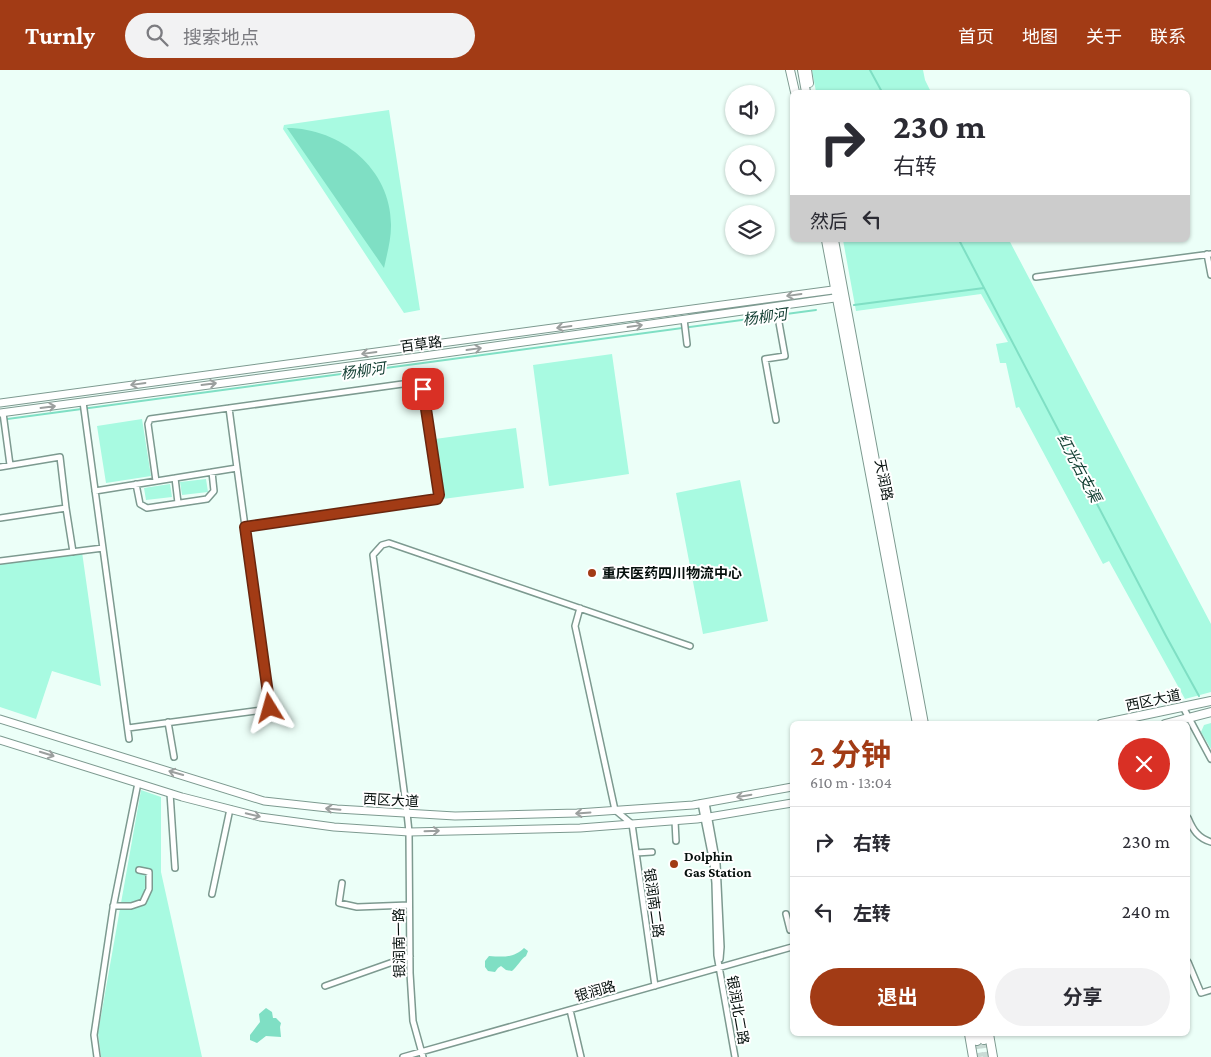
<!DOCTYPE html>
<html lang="zh">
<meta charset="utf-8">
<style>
body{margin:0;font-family:"Crimson Pro","Noto Sans SC",serif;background:#f2f2f3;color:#2b2b33;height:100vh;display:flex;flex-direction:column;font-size:19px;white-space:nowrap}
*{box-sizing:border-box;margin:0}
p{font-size:16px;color:#7c7c81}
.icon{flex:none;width:28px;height:28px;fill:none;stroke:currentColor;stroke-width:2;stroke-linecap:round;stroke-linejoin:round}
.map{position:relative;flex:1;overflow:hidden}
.details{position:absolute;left:790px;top:651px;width:400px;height:315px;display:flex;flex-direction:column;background:#fff;border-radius:8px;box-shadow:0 1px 4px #0004}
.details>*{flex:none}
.hud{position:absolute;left:790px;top:20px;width:400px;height:152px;border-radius:8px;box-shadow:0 1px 4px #0004;background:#fff;color:#2b2b33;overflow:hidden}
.buttons{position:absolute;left:725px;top:15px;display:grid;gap:10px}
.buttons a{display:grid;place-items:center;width:50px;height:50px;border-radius:50%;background:#fff;box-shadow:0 1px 4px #0004;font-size:25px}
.pin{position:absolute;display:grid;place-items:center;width:42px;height:42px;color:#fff;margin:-21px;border-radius:10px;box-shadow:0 2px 8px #0006}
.me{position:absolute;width:55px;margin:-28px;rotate:352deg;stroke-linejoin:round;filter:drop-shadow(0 0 4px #0008)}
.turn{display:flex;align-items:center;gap:18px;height:105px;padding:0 20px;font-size:22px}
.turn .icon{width:65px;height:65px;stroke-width:2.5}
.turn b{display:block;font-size:35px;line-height:42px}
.then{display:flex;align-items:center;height:48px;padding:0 20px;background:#0003;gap:10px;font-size:19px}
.round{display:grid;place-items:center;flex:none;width:52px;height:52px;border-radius:26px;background:#f2f2f3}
.summary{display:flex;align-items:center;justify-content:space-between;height:85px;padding:0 20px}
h1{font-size:30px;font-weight:700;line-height:38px;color:#a23b15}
.button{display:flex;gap:10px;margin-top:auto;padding:10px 20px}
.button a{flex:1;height:58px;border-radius:30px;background:#a23b15;color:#fff;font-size:20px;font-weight:700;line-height:58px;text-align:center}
.button a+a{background:#f2f2f3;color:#2b2b33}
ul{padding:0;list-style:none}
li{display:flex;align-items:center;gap:15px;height:70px;padding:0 20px;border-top:1px solid #e1e1e2}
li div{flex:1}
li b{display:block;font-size:19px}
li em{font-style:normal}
header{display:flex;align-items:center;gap:30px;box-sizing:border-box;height:70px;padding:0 25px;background:#a23b15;color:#fff}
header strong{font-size:24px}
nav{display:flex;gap:28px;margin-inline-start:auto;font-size:18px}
.search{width:350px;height:45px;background:#f2f2f3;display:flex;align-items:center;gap:12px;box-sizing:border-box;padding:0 18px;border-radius:28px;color:#7c7c81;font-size:19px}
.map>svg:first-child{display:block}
</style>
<header>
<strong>Turnly</strong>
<div class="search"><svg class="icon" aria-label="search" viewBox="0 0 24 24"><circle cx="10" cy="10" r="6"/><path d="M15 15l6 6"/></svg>搜索地点</div>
<nav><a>首页</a><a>地图</a><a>关于</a><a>联系</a></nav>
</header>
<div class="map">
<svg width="1211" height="987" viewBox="0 0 1211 987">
<rect width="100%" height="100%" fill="#ecfff8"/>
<path fill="#a8fae1" d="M 812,0 L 923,0 L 925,10 L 931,22 L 816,22 Z
M 389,40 L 420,240 L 404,243 L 283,59 L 284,55 Z
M 843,170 L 1009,170 L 1211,554 L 1211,622 L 1185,629 L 1109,491 L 1103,494 L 1019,337 L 1016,338 L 1006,293 L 1000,293 L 996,274 L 1008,272 L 981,224 L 856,241 Z
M 612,284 L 629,404 L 549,416 L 533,295 Z
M 142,349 L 151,406 L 106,413 L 97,356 Z
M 516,358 L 524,418 L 443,429 L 435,369 Z
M 206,409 L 208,422 L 182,425 L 180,412 Z
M 740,410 L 768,551 L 703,564 L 676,423 Z
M 170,414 L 172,427 L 146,430 L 144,418 Z
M 82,482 L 101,616 L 52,601 L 36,649 L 0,637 L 0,494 Z
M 1211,653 L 1211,679 L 1201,662 L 1204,655 Z
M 141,720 L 161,727 L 161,802 L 202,987 L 101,987 L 98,963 Z"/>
<path fill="#7fdfc4" d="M 287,58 C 341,58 392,100 391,156 C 391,170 387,184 384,198 Z
M 524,878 L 528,881 L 526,886 C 520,890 518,896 512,901 L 506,900 L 501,896 L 498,898 L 495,902 L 488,901 L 485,897 L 485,891 L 489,886 C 503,887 514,888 524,878 Z
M 266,938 L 272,942 L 273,948 L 276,948 L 281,953 L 280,957 L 281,967 L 266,966 L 257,973 L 250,970 L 250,965 L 260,952 L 259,944 Z"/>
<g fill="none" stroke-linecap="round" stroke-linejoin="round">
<path stroke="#7fdfc4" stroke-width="2" d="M 870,0 L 882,22
M 959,170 L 1166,566 L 1199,626
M 854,235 L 984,218
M 0,350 L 816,240"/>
<path stroke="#c9dbd5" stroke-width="8" stroke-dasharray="8 4" stroke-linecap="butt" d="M 984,970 L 987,987
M 977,971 L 980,987"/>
<g stroke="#7d9a90" stroke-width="8">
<path id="street" d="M 1207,184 L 1211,205
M 1036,207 L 1211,184
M 684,249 L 687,274
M 83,332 L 129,669
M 229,338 L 237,398
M 3,343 L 10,395
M 776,350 L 765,289 L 785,286 L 776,236
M 0,397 L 60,387 L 66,438
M 175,408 L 178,433
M 156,411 L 148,354 L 150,349 L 417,312 L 423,319 L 439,425 L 437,429 L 245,457
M 136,414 L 140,434 L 147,438 L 207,429 L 214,421 L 212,402
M 95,421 L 237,398 L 270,639 L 128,658
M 0,448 L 66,438 L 73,482
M 0,491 L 103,478
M 580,538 L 575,556 L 615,740 L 632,754 L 655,916
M 1183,637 L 1211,689
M 168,652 L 174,687
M 170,723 L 175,798
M 701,733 L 713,793 L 715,813 L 717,885 L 735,987
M 706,733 L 717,794 L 721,877 L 720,889
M 1188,748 C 1193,760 1198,768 1211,772
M 675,751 L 676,771
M 636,783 L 652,782
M 342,813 L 339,833 L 357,837 L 409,835
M 212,824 L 230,739
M 113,836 L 131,836 L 143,832 L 149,819 L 149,802 L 139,800
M 786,844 L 790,860 L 792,859
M 1188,892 L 1201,923 L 1211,920
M 325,916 L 410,886
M 570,940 L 581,987
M 97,987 L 94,965 L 113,838 L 138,713
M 403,987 L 792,877
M 423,987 L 413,951 L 410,903 L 409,762 L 407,743 L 373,485 L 382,475 L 389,473 L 690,576"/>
</g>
<g stroke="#7d9a90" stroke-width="9">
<path id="secondary" d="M 0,333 L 840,219
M 0,343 L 417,287 L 842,227
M 0,649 L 264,731 L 337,739 L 455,746 L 577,743 L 693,735 L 792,717
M 0,670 L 182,727 L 260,747 L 334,757 L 409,762 L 580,758 L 697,749 L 792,733"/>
</g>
<g stroke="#7d9a90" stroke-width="10">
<path id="primary" d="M 790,0 L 795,22
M 802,0 L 806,22
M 807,0 L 809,13
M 826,170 L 917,654
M 834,170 L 924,654
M 1101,654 L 1211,631
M 1165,654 L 1211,642
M 969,964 L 973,987
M 976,964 L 977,971
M 983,964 L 984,970
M 989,964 L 993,987"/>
</g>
<use href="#street" stroke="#fff" stroke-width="5"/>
<use href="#secondary" stroke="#fff" stroke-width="7"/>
<use href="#primary" stroke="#fff" stroke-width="8"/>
</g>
<defs><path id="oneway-shaft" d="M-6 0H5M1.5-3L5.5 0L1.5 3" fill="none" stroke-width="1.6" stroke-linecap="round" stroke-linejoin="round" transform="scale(1.25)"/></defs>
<g stroke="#9b9f9e">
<use href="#oneway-shaft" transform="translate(794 225) rotate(172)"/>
<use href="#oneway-shaft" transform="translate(635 256) rotate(-8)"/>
<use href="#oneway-shaft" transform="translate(564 257) rotate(172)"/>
<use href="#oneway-shaft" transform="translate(474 279) rotate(-8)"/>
<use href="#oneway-shaft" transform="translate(369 283) rotate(172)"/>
<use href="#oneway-shaft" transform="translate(138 314) rotate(172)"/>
<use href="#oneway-shaft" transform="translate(209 314) rotate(-7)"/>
<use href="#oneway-shaft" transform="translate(48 337) rotate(-7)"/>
<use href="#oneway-shaft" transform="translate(47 684) rotate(17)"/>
<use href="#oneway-shaft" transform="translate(176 703) rotate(-164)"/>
<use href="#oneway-shaft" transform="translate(744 726) rotate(170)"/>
<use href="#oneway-shaft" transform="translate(333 739) rotate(-175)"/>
<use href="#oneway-shaft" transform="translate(583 743) rotate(176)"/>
<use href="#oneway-shaft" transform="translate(253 745) rotate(14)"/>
<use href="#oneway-shaft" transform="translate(432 761) rotate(-2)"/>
</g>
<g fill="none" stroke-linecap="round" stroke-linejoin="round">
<g stroke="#69260e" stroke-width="12">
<path id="route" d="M 270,638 L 245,457 L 437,429 L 439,425 L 423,319"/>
</g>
<use href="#route" stroke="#a23b15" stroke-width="9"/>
</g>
<g fill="#a23b15" stroke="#fff" stroke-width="2">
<circle cx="592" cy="503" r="5"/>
<circle cx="674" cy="794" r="5"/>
</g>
<g text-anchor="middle" stroke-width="4" stroke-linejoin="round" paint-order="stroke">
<g font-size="14" fill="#050f0c" stroke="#fff">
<text transform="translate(421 274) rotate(-8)" y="5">百草路</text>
<text transform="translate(884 410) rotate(79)" y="5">天润路</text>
<text transform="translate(1153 630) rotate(-12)" y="5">西区大道</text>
<text transform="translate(391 730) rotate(3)" y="5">西区大道</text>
<text transform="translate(654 833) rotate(82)" y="5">银润南二路</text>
<text transform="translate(399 873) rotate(-91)" y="5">银润南一路</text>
<text transform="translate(595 921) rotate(-16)" y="5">银润路</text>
<text transform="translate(738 940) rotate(80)" y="5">银润北二路</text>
</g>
<g font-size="14" font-weight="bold" fill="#050f0c" stroke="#fff" text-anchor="start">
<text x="602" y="508">重庆医药四川物流中心</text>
<text x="684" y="791">Dolphin<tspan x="684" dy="16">Gas Station</tspan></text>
</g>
<g font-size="15" font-style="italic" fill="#144034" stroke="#fff">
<text transform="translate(765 247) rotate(-8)" y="5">杨柳河</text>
<text transform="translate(363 301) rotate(-8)" y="5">杨柳河</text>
<text transform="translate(1079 398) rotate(62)" y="5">红光右支渠</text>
</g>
</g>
</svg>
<div class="buttons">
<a><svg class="icon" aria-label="sound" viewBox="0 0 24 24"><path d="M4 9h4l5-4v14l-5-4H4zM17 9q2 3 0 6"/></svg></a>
<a><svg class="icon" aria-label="search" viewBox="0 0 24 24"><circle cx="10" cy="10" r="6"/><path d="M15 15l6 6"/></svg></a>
<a><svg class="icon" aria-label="layers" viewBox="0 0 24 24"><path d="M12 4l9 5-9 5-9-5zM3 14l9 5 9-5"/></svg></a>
</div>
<div class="pin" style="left:423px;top:319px;background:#d93025"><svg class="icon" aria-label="arrive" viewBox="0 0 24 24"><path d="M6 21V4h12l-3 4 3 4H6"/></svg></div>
<svg class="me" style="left:270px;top:638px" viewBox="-20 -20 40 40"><path d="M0-17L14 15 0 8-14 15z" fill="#a23b15" stroke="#fff" stroke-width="4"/></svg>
<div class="hud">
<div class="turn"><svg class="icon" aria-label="right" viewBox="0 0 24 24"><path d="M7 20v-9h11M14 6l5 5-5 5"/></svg><div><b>230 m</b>右转</div></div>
<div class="then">然后<svg class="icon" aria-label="left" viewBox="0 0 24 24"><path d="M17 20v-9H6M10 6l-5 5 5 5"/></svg></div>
</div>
<section class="details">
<div class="summary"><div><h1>2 分钟</h1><p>610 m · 13:04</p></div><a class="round" style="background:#d93025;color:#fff"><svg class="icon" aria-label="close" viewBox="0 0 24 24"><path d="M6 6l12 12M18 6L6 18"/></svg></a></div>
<ul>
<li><svg class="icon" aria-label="right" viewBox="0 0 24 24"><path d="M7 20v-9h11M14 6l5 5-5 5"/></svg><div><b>右转</b></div><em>230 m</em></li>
<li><svg class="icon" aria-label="left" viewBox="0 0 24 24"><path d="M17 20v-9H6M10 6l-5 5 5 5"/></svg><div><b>左转</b></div><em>240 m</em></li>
</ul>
<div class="button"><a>退出</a><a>分享</a></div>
</section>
</div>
